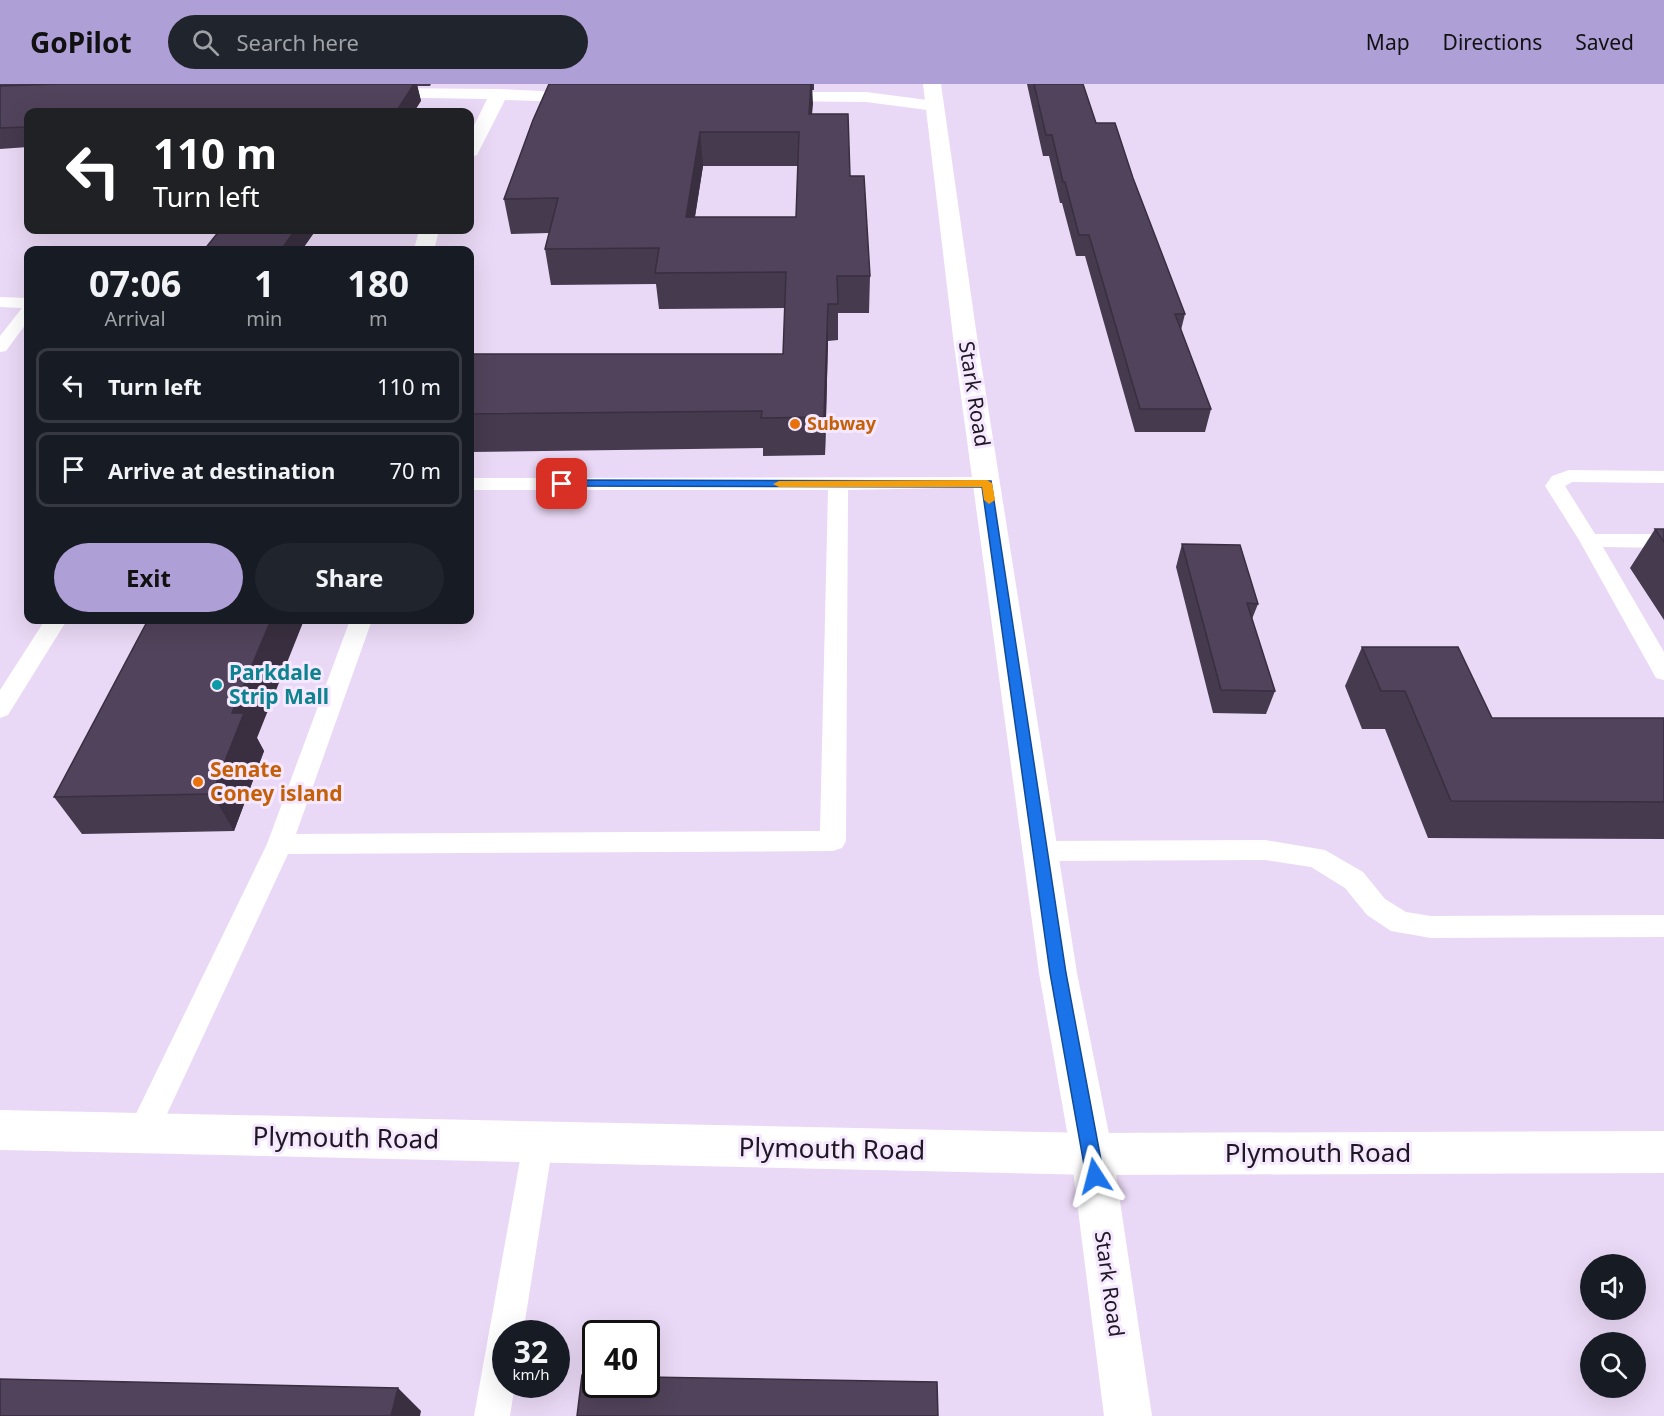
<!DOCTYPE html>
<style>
body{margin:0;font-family:"Noto Sans",sans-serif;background:#20242c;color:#f1f3f6;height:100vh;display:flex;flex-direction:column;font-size:22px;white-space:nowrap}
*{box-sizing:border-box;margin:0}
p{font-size:20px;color:#9ea1a6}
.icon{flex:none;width:33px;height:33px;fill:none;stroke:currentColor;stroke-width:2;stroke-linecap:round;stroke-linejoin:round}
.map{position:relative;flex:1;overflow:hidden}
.drawer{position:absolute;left:24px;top:162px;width:450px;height:378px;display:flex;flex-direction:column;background:#171b24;border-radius:12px;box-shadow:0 6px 24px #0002}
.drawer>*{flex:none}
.top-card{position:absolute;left:24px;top:24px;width:450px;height:126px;border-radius:12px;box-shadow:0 6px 24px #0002;background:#202124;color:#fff;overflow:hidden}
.controls{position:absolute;left:1580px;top:1170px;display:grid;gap:12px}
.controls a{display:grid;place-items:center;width:66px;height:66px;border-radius:50%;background:#171b24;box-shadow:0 6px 24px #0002;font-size:30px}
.speed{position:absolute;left:492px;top:1236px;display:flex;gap:12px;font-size:30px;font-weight:700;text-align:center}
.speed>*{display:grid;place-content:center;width:78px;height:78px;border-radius:50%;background:#171b24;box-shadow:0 6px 24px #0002;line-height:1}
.speed small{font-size:15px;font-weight:400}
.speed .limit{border:3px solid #111;border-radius:9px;background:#fff;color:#111}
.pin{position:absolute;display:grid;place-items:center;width:51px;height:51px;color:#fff;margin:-26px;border-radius:12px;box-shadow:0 3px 9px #0006}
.me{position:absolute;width:66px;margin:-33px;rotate:351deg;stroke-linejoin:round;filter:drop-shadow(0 0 4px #0008)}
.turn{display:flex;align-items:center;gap:21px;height:126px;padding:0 30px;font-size:27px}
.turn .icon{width:78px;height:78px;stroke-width:2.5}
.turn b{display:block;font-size:42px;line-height:51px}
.eta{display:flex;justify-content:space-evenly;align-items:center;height:102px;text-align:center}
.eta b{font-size:36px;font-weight:700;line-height:42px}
.action{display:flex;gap:12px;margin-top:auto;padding:12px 30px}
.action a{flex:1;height:69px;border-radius:36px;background:#ae9fd6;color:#111;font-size:24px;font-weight:700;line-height:69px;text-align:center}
.action a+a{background:#20242c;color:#f1f3f6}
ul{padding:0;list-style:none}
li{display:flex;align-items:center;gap:18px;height:75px;margin:0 12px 9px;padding:0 18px;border:3px solid #363941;border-radius:12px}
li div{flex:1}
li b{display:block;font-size:22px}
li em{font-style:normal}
header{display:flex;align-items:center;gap:36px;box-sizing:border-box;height:84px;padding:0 30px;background:#ae9fd6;color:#111}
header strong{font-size:28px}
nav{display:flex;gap:33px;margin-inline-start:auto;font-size:21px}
.search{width:420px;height:54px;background:#20242c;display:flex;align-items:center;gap:15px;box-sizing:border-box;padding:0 21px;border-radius:33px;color:#9ea1a6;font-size:22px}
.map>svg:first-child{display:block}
</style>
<header>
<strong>GoPilot</strong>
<div class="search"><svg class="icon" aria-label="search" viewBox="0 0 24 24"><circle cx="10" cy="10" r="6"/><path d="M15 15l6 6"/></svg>Search here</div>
<nav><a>Map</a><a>Directions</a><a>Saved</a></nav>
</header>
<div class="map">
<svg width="1664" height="1332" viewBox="0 0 1664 1332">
<rect width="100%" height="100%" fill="#ead9f6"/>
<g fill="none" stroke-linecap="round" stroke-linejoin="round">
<path fill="#fff" fill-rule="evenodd" d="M 0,213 L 28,214 L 28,237 L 6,267 L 0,268 L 0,252 L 22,224 L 0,223 Z
M 1569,386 L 1664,387 L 1664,399 L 1572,398 L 1565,402 L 1595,450 L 1664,450 L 1664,464 L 1603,463 L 1664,568 L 1664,596 L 1656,594 L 1579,456 L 1545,402 L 1552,392 Z
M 987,393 L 994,395 L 997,399 L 994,403 L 848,406 L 846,757 L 842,764 L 833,767 L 288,770 L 153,1060 L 142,1065 L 131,1060 L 127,1050 L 131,1040 L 267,760 L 350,536 L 372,536 L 296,750 L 820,747 L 828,406 L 470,406 L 470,394 Z
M 45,536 L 67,536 L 8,631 L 0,634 L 0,606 Z
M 1265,756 L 1325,766 L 1363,788 L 1385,815 L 1406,828 L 1431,832 L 1664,831 L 1664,853 L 1431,854 L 1391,847 L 1367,831 L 1345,804 L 1311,783 L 1265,776 L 1041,777 L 1032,774 L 1028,767 L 1032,760 L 1041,757 Z
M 538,1044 L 549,1049 L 553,1059 L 523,1250 L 506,1250 L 506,1300 L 515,1300 L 510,1332 L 474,1332 L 523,1059 L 527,1049 Z"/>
<path fill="#fff" fill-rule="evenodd" d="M 374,4 L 499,5 L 589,9 L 595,10 L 598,14 L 595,18 L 589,19 L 505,16 L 479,67 L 477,71 L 470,73 L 470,50 L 487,15 L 368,13 L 365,9 L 368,5 Z
M 769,8 L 866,8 L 935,17 L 941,18 L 944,22 L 941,26 L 935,27 L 866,18 L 763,17 L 760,13 L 763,9 Z
M 419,146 L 439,146 L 434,166 L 414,166 Z"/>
<path fill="#fff" fill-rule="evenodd" d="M 923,0 L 941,0 L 977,253 L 1077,889 L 1113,1070 L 1152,1332 L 1104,1332 L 1071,1070 L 1039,889 L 953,253 Z"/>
<path fill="#fff" fill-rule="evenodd" d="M 0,1026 L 1092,1049 L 1664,1047 L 1664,1089 L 1092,1091 L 0,1066 Z"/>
</g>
<path fill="#463a4e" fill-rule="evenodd" d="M 0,0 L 431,0 L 430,2 L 417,2 L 421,17 L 28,28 L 28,63 L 0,65 Z
M 549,0 L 814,0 L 814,6 L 812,6 L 812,30 L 850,92 L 870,192 L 869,229 L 838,229 L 838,256 L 828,257 L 825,371 L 763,372 L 763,364 L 470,368 L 470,270 L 783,270 L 785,224 L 659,225 L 656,200 L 551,201 L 545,165 L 549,149 L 511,150 L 504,115 ZM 703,82 L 798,82 L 796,133 L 695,133 Z
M 1027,0 L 1083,0 L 1096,39 L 1133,94 L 1185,230 L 1181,246 L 1211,325 L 1205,348 L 1135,348 L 1085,172 L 1076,172 L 1062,119 L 1060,119 L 1049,72 L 1043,72 Z
M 1655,445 L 1664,445 L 1664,536 L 1630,484 Z
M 1182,460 L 1258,520 L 1252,535 L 1275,607 L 1266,630 L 1213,629 L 1176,483 Z
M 1362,563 L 1492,634 L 1664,634 L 1664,755 L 1428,754 L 1385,645 L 1362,645 L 1345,602 Z
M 257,654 L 264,667 L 234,747 L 82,750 L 54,713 Z"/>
<path fill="#392f40" d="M 414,0 L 417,0 L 421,17 L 414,28 L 396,28 Z
M 811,0 L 812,0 L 813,20 L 809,63 L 809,30 Z
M 700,48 L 703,82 L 689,169 L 686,133 Z
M 295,146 L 316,146 L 302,166 L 281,166 Z
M 828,220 L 828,257 L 825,371 L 824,333 Z
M 271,536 L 304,536 L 257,654 L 264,667 L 234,747 L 212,710 L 232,629 Z
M 398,1304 L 421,1327 L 420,1332 L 391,1332 Z"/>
<path fill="#51435b" stroke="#392f40" stroke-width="1.5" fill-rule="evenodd" d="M 56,0 L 414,0 L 396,28 L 28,28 L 28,43 L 0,44 L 0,2 Z
M 549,0 L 811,0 L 809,30 L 848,30 L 850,92 L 864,92 L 870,192 L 837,192 L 838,220 L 828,220 L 824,333 L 761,334 L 762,327 L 470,330 L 470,270 L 783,270 L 786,188 L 655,189 L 659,164 L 545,165 L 558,114 L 504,115 L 533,36 ZM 700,48 L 799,48 L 796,133 L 686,133 Z
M 1034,0 L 1083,0 L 1096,39 L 1115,39 L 1133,94 L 1185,230 L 1175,230 L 1211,325 L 1140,325 L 1089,151 L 1079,151 L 1065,98 L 1063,98 L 1052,51 L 1046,51 Z
M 220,146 L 295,146 L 281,166 L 204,166 Z
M 1655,445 L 1664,445 L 1664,458 Z
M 1182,460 L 1240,461 L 1258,520 L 1247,519 L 1275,607 L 1221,606 Z
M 148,536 L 271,536 L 232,629 L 244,629 L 212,710 L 54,713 Z
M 1362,563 L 1458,563 L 1492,634 L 1664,634 L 1664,718 L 1451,717 L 1405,607 L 1381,607 Z
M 582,1291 L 596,1292 L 596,1300 L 646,1300 L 646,1293 L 937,1298 L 938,1332 L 577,1332 Z
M 0,1295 L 398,1304 L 391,1332 L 0,1332 Z"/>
<path fill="#1a73e8" stroke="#114b97" stroke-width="1.5" d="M 562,396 L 991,397 L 1066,889 L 1104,1092 L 1101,1098 L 1095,1101 L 1088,1098 L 1086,1092 L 1050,889 L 982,403 L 558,402 L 558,397 Z"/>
<path fill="#f59e0b" d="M 987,396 L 992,399 L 995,416 L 989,420 L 984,416 L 982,403 L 779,403 L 773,400 L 779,397 Z"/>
<g fill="#e8710a" stroke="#f6e8ff" stroke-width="2">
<circle cx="795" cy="340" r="6"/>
<circle cx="198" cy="698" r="6"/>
</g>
<circle fill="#0f9aa8" stroke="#f6e8ff" stroke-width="2" cx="217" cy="601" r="6"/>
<g text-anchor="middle" stroke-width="6" stroke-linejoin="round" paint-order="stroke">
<g font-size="18" font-weight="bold" fill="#c56008" stroke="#f6e8ff" text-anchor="start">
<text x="807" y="346">Subway</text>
</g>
<g font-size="21" fill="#1e1822" stroke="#f6e8ff">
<text transform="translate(974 310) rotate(81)" y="7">Stark Road</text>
<text transform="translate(1109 1200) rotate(82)" y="7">Stark Road</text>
</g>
<g font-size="21" font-weight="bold" fill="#0d838f" stroke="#f6e8ff" text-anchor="start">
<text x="229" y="596">Parkdale<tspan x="229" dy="24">Strip Mall</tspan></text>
</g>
<g font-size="21" font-weight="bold" fill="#c56008" stroke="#f6e8ff" text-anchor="start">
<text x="210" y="693">Senate<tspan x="210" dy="24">Coney island</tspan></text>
</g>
<g font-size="26" fill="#1e1822" stroke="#f6e8ff">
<text transform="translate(346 1054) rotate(1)" y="9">Plymouth Road</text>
<text transform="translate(832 1065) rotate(1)" y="9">Plymouth Road</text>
<text x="1318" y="1078">Plymouth Road</text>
</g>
</g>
</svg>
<div class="controls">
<a><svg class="icon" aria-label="sound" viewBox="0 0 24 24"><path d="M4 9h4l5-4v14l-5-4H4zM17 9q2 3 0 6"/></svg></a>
<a><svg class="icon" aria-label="search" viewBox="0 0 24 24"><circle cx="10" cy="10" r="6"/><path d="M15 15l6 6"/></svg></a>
</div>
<div class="speed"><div>32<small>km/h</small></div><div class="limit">40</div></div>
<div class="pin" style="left:562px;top:400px;background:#d93025"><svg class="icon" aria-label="arrive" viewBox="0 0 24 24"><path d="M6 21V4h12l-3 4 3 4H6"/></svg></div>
<svg class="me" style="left:1095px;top:1092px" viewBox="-20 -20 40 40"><path d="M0-17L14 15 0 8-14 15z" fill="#1a73e8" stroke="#fff" stroke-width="4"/></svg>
<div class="top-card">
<div class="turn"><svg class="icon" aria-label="left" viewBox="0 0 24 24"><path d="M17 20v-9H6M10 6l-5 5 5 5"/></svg><div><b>110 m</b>Turn left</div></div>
</div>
<section class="drawer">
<div class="eta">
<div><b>07:06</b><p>Arrival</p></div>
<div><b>1</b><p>min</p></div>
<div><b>180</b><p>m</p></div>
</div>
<ul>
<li><svg class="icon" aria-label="left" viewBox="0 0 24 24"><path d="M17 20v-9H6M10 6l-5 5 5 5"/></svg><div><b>Turn left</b></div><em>110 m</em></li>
<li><svg class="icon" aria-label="arrive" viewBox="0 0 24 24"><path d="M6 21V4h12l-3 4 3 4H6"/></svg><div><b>Arrive at destination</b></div><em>70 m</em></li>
</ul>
<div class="action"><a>Exit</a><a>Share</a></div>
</section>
</div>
